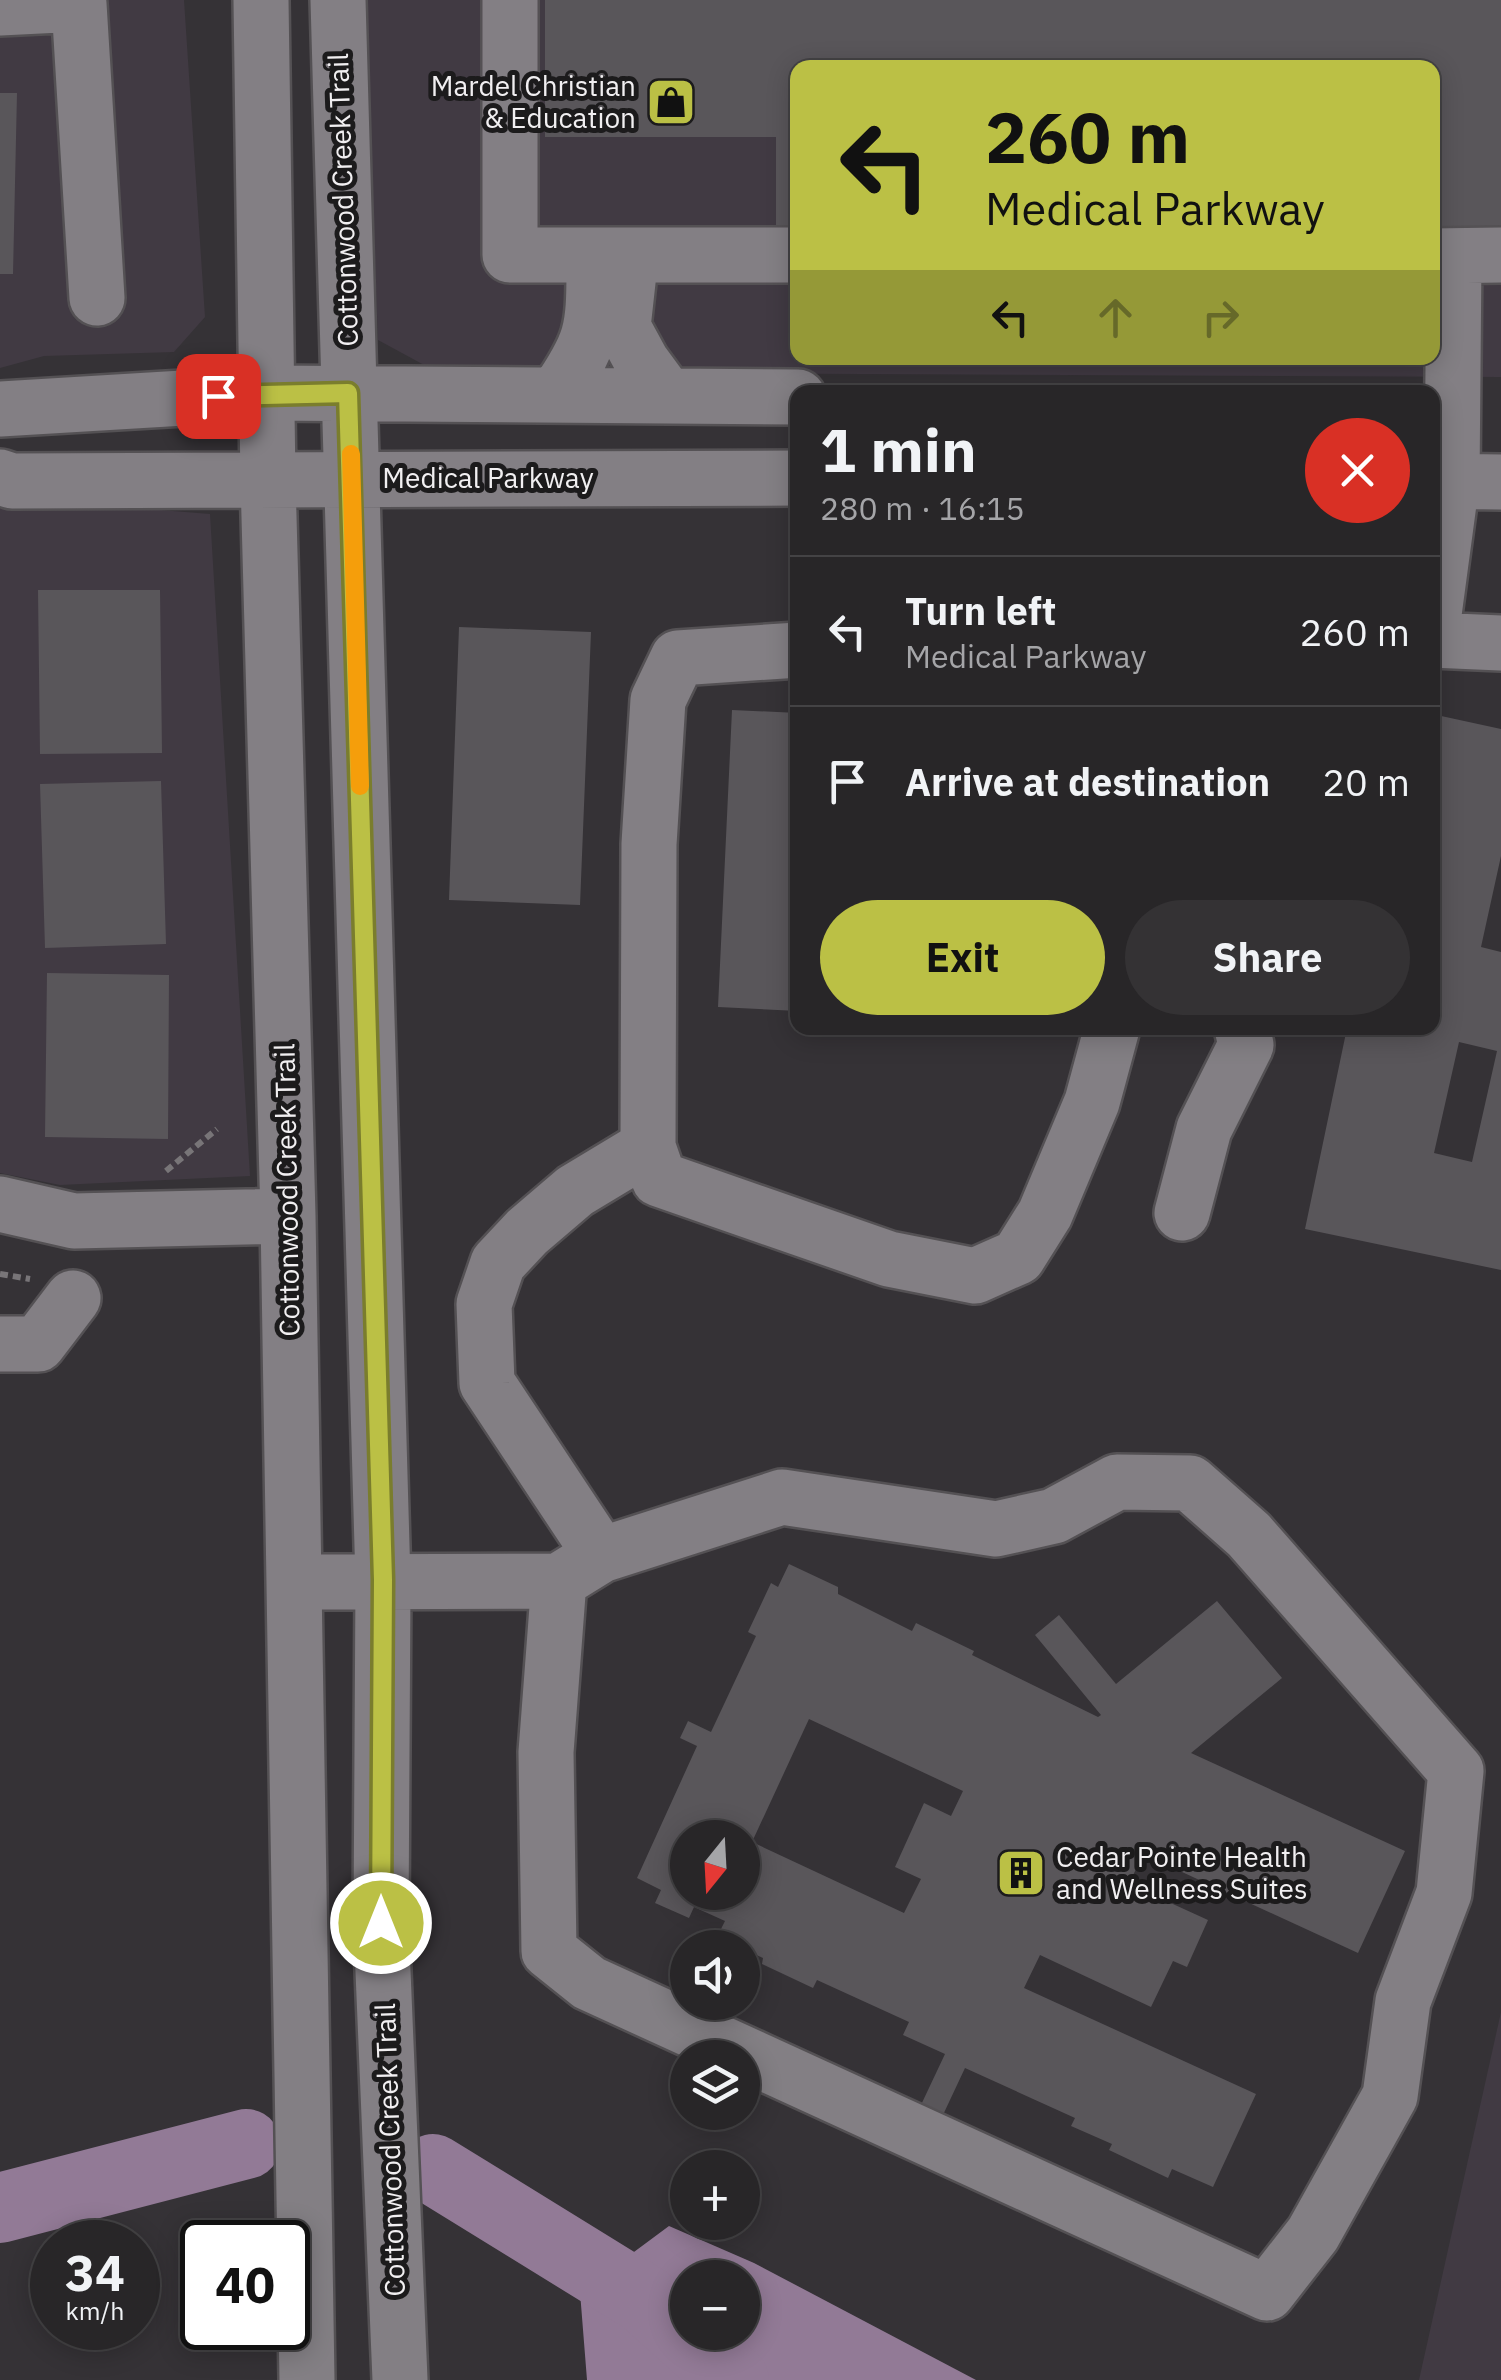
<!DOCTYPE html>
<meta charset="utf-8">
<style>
body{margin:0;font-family:"IBM Plex Sans",sans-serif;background:#343234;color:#f1f3f6;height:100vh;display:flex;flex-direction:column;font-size:38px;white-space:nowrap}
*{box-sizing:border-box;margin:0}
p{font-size:32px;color:#a5a5a8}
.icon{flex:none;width:55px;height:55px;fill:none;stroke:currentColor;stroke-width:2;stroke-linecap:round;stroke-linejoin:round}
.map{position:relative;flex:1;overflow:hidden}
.sheet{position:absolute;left:790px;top:385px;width:650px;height:650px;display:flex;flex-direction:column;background:#282628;border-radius:20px;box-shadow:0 5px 25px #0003,0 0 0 2px #444345}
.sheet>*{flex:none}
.top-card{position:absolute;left:790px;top:60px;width:650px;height:305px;border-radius:20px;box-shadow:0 5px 25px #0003,0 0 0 2px #444345;background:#bbc045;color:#111;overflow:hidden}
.needle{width:65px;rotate:198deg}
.buttons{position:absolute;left:670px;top:1820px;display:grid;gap:20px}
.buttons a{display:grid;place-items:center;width:90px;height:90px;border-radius:50%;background:#282628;box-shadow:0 5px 25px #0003,0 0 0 2px #444345;font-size:50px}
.speed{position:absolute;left:30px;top:2220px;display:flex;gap:20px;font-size:50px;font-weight:700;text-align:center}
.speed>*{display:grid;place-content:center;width:130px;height:130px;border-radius:50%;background:#282628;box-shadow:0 5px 25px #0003,0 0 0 2px #444345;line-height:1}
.speed small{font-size:25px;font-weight:400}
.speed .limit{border:5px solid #111;border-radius:15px;background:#fff;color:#111}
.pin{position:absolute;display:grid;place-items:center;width:85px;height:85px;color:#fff;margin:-42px;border-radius:20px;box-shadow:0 5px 15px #0006}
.me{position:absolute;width:110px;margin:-55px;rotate:0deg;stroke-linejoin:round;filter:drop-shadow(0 0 8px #0008)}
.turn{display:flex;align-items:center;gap:35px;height:210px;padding:0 30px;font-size:45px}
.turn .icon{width:130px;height:130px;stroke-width:2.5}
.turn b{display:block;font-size:70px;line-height:85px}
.lanes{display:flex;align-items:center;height:95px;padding:0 30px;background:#0003;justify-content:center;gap:50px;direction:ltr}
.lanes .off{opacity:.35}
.round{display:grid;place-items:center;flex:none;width:105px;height:105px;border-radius:52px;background:#343234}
.head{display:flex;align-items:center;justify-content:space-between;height:170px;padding:0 30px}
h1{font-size:60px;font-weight:800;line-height:75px}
.button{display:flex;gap:20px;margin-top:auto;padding:20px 30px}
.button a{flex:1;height:115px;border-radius:60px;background:#bbc045;color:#111;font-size:40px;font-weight:800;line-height:115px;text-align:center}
.button a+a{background:#343234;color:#f1f3f6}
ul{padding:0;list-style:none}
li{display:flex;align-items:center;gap:30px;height:150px;padding:0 30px;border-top:2px solid #444345}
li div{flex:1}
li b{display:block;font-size:38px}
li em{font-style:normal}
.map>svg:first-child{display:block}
</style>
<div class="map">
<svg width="1501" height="2380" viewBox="0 0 1501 2380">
<rect width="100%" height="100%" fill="#353236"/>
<path fill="#413a43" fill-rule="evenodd" d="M 0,0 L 184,0 L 205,317 L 174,352 L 44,356 L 0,368 Z
M 365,0 L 1501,0 L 1501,377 L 437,372 L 378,340 ZM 798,68 L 1432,68 L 1432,358 L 798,358 Z
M 0,497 L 210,514 L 250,1176 L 60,1185 L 0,1173 Z
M 1501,2012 L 1501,2380 L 1419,2380 Z"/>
<path fill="#927a96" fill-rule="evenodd" d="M 669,2226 L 754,2263 L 976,2380 L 587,2380 L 580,2292 ZM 688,2278 L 742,2278 L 742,2332 L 688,2332 Z"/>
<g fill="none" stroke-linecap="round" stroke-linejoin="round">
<path stroke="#927a96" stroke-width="70" d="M 433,2169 L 644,2299 L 734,2380
M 0,2208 L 246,2144"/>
</g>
<path fill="#59565a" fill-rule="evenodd" d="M 545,0 L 1501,0 L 1501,231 L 1432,232 L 1432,68 L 798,68 L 798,236 L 776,236 L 776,137 L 545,137 Z
M 0,93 L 17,93 L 13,274 L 0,274 Z
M 38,590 L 160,590 L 162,753 L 40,754 Z
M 459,627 L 591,632 L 580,905 L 449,900 Z
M 732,710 L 798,713 L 798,1011 L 718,1007 Z
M 1432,714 L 1501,729 L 1501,856 L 1481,947 L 1501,952 L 1501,1270 L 1305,1229 L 1347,1028 L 1432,1028 ZM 1459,1042 L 1497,1051 L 1472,1162 L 1434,1153 Z
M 161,781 L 166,944 L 45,948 L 40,784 Z
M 47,973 L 169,975 L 168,1139 L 45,1137 Z
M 789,1564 L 838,1587 L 838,1594 L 912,1631 L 916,1623 L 974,1651 L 972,1655 L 1098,1717 L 1101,1715 L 1035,1635 L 1059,1615 L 1116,1684 L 1217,1601 L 1282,1678 L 1191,1753 L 1405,1851 L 1358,1953 L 1143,1854 L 1129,1884 L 1208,1920 L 1187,1967 L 1173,1961 L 1151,2007 L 1040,1955 L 1024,1988 L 1256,2094 L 1213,2187 L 1172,2169 L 1168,2178 L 1109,2150 L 1112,2144 L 1071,2126 L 1075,2118 L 965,2068 L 942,2117 L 920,2107 L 945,2054 L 903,2035 L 909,2022 L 817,1980 L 813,1988 L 762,1964 L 763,1958 L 717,1937 L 725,1921 L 694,1907 L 689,1918 L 655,1903 L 661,1890 L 637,1878 L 697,1746 L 680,1738 L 688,1721 L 711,1732 L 756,1636 L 748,1632 L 771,1583 L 778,1587 ZM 809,1719 L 963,1791 L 951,1816 L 924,1803 L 895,1867 L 921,1879 L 904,1913 L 752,1842 ZM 688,1838 L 742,1838 L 742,1892 L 688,1892 Z"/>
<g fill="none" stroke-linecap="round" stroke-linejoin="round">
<g stroke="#545154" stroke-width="60">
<path id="minor" d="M 261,0 L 268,480 L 288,1216 L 307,2380
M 338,0 L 383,1581 L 381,1923 L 400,2380
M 510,0 L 510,255 L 798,255
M 0,8 L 79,4 L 97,298
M 631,255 L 623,327 L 642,362 L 667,396
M 1432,256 L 1501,255
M 556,395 C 592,343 594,330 594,268
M 0,409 L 266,393 L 798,397
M 0,477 L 12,481 L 798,478
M 1432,481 L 1501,482
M 1432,629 L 1452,481 L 1454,256
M 1432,640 L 1501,643
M 798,650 L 678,658 L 658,700 L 649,844 L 648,1147 L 659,1179 L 889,1259 L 975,1276 L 1018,1257 L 1045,1214 L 1092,1102 L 1112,1028
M 0,1204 L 74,1221 L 288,1216
M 1182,1213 L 1204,1129 L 1246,1045 L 1242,1028
M 0,1344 L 38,1344 L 73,1298
M 601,1555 L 487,1383 L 484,1304 L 498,1263 L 527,1232 L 575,1191 L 648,1147
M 294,1582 L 559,1581 L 546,1752 L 549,1951 L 589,1983 L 1267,2293 L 1313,2234 L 1390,2096 L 1403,2001 L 1444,1893 L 1456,1771 L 1249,1535 L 1190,1483 L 1117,1482 L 1054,1516 L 996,1529 L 782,1497 L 601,1555 L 559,1581"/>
</g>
<path stroke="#787578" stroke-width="6" stroke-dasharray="8 5" stroke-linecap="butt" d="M 166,1171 L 217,1129
M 0,1274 L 30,1279"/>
<use href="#minor" stroke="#837f84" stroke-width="55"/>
</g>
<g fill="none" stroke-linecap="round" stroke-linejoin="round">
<g stroke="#7a7d2d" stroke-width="25">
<path id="route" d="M 218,396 L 348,393 L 383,1580 L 381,1923"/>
</g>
<use href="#route" stroke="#bbc045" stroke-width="18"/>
<path stroke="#f59e0b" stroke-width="18" d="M 351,454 L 360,786"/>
</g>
<defs>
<g id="shop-square" transform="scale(2.5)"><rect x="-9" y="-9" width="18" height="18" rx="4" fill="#bbc045" stroke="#1c1b1c"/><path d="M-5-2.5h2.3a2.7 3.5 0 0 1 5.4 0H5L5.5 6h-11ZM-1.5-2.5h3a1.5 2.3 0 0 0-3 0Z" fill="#111"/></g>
<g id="building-square" transform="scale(2.5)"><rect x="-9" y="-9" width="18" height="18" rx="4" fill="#bbc045" stroke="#1c1b1c"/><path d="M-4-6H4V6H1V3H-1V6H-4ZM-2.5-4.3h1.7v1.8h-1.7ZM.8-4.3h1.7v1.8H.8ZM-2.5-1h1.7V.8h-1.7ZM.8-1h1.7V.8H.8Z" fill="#111"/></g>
</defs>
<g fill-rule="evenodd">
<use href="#shop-square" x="671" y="102"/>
<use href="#building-square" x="1021" y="1873"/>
</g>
<g text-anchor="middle" stroke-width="10" stroke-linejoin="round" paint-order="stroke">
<g font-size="28" fill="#f1eff1" stroke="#1c1b1c" text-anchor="end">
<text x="636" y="96">Mardel Christian<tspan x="636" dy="32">&amp; Education</tspan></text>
<text x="1056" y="1867" text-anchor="start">Cedar Pointe Health<tspan x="1056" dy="32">and Wellness Suites</tspan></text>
</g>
<g font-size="28" fill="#f1eff1" stroke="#1c1b1c">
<text transform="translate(343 200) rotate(-92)" y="10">Cottonwood Creek Trail</text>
<text x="488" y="488">Medical Parkway</text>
<text transform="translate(287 1190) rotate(-91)" y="10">Cottonwood Creek Trail</text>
<text transform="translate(390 2150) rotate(-92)" y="10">Cottonwood Creek Trail</text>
</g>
</g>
</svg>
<div class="buttons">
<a><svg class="needle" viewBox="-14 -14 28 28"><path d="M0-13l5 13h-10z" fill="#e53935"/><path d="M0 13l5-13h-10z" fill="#a5a5a8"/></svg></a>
<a><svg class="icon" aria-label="sound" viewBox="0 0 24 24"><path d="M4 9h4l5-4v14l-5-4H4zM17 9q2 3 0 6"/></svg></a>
<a><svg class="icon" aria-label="layers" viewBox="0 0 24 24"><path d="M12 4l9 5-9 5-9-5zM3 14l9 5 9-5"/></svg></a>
<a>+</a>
<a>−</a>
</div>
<div class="speed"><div>34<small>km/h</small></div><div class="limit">40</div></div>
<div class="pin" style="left:218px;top:396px;background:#d93025"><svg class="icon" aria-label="arrive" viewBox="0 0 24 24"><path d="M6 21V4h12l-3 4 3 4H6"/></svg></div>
<svg class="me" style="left:381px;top:1923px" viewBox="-20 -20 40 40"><circle r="17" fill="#bbc045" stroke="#fff" stroke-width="3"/><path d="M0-11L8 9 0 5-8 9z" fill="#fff"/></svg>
<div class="top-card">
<div class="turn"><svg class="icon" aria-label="left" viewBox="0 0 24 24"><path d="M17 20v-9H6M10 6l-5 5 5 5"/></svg><div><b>260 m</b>Medical Parkway</div></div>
<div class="lanes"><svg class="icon" aria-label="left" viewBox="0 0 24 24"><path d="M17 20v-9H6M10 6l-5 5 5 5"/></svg><svg class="icon off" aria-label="ahead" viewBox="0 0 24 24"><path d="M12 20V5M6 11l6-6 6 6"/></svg><svg class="icon off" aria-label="right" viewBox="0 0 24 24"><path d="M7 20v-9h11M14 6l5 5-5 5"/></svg></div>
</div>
<section class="sheet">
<div class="head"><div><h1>1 min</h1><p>280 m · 16:15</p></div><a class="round" style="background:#d93025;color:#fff"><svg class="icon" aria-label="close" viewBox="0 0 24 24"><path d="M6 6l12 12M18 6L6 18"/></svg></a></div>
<ul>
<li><svg class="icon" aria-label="left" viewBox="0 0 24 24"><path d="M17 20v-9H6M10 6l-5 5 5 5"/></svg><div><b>Turn left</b><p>Medical Parkway</p></div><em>260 m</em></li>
<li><svg class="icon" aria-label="arrive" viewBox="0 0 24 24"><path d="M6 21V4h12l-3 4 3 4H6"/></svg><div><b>Arrive at destination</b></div><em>20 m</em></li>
</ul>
<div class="button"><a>Exit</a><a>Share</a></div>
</section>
</div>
